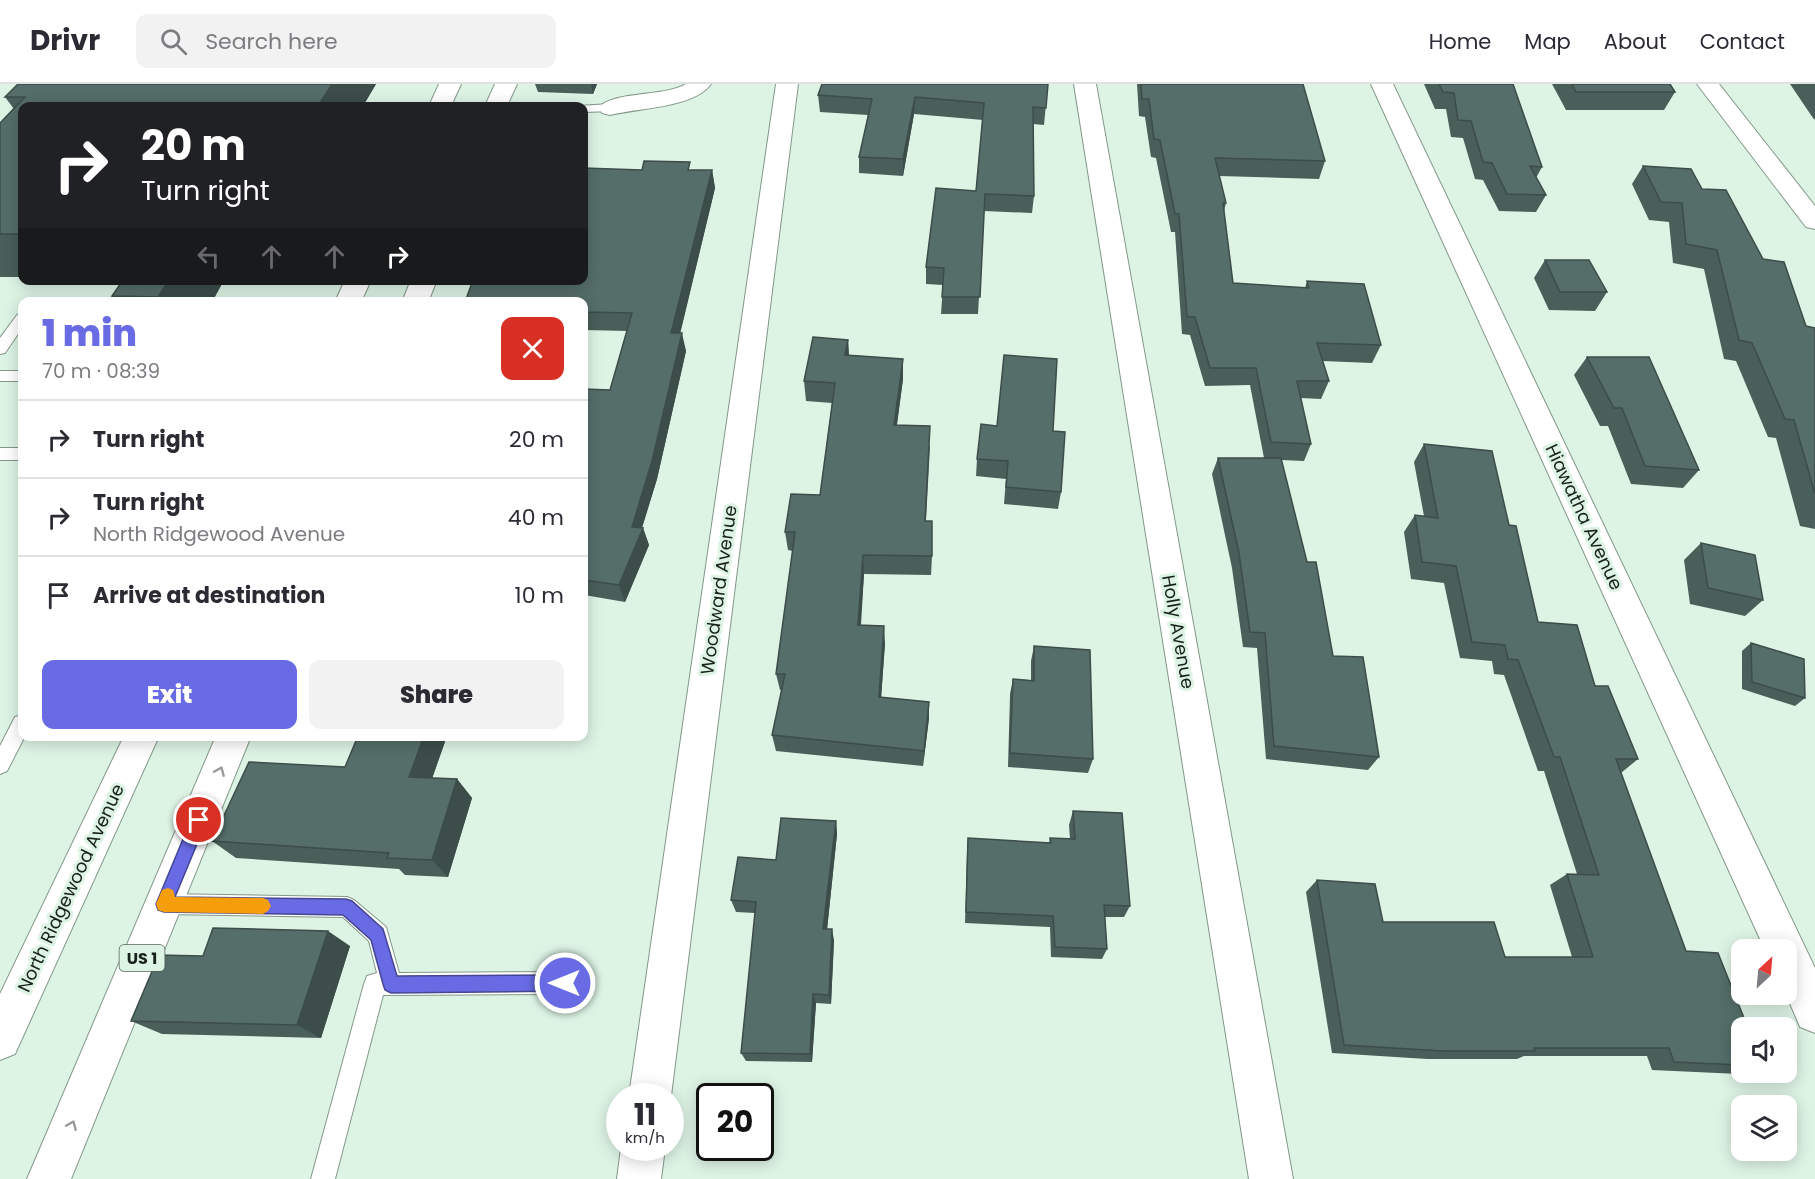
<!DOCTYPE html>
<meta charset="utf-8">
<style>
body{margin:0;font-family:Poppins,sans-serif;background:#f2f2f3;color:#2b2b33;height:100vh;display:flex;flex-direction:column;font-size:22px;white-space:nowrap}
*{box-sizing:border-box;margin:0}
p{font-size:20px;color:#7c7c81}
.icon{flex:none;width:33px;height:33px;fill:none;stroke:currentColor;stroke-width:2;stroke-linecap:round;stroke-linejoin:round}
.map{position:relative;flex:1;overflow:hidden}
.sheet{position:absolute;left:18px;top:213px;width:570px;height:444px;display:flex;flex-direction:column;background:#fff;border-radius:12px;box-shadow:0 3px 15px #0003}
.sheet>*{flex:none}
.guide{position:absolute;left:18px;top:18px;width:570px;height:183px;border-radius:12px;box-shadow:0 3px 15px #0003;background:#202124;color:#fff;overflow:hidden}
.needle{width:39px;rotate:26deg}
.controls{position:absolute;left:1731px;top:855px;display:grid;gap:12px}
.controls a{display:grid;place-items:center;width:66px;height:66px;border-radius:12px;background:#fff;box-shadow:0 3px 15px #0003;font-size:30px}
.speed{position:absolute;left:606px;top:999px;display:flex;gap:12px;font-size:30px;font-weight:700;text-align:center}
.speed>*{display:grid;place-content:center;width:78px;height:78px;border-radius:50%;background:#fff;box-shadow:0 3px 15px #0003;line-height:1}
.speed small{font-size:15px;font-weight:400}
.speed .limit{border:3px solid #111;border-radius:9px;background:#fff;color:#111}
.pin{position:absolute;display:grid;place-items:center;width:51px;height:51px;color:#fff;margin:-26px;border:3px solid #fff;border-radius:50%;box-shadow:0 2px 6px #0007}
.me{position:absolute;width:66px;margin:-33px;rotate:270deg;stroke-linejoin:round;filter:drop-shadow(0 0 4px #0008)}
.turn{display:flex;align-items:center;gap:21px;height:126px;padding:0 24px;font-size:27px}
.turn .icon{width:78px;height:78px;stroke-width:2.5}
.turn b{display:block;font-size:42px;line-height:51px}
.lanes{display:flex;align-items:center;height:57px;padding:0 24px;background:#0003;justify-content:center;gap:30px;direction:ltr}
.lanes .off{opacity:.35}
.round{display:grid;place-items:center;flex:none;width:63px;height:63px;border-radius:12px;background:#f2f2f3}
.summary{display:flex;align-items:center;justify-content:space-between;height:102px;padding:0 24px}
h1{font-size:36px;font-weight:800;line-height:45px;color:#686be4}
.primary-button{display:flex;gap:12px;margin-top:auto;padding:12px 24px}
.primary-button a{flex:1;height:69px;border-radius:12px;background:#686be4;color:#fff;font-size:24px;font-weight:800;line-height:69px;text-align:center}
.primary-button a+a{background:#f2f2f3;color:#2b2b33}
ul{padding:0;list-style:none}
li{display:flex;align-items:center;gap:18px;height:78px;padding:0 24px;border-top:2px solid #e1e1e2}
li div{flex:1}
li b{display:block;font-size:22px}
li em{font-style:normal}
header{display:flex;align-items:center;gap:36px;box-sizing:border-box;height:84px;padding:0 30px;background:#fff;border-bottom:2px solid #e1e1e2}
header strong{font-size:28px}
nav{display:flex;gap:33px;margin-inline-start:auto;font-size:21px}
.search{width:420px;height:54px;background:#f2f2f3;display:flex;align-items:center;gap:15px;box-sizing:border-box;padding:0 21px;border-radius:12px;color:#7c7c81;font-size:22px}
.map>svg:first-child{display:block}
</style>
<header>
<strong>Drivr</strong>
<div class="search"><svg class="icon" aria-label="search" viewBox="0 0 24 24"><circle cx="10" cy="10" r="6"/><path d="M15 15l6 6"/></svg>Search here</div>
<nav><a>Home</a><a>Map</a><a>About</a><a>Contact</a></nav>
</header>
<div class="map">
<svg width="1815" height="1095" viewBox="0 0 1815 1095">
<rect width="100%" height="100%" fill="#ddf4e5"/>
<g fill="none" stroke-linecap="round" stroke-linejoin="round">
<g stroke="#839789" stroke-width="2">
<path id="lane" d="M 610,20 L 616,24 L 614,27 L 584,28 L 584,22 L 579,22 Z
M 22,229 L 22,244 L 5,269 L 0,270 L 0,254 L 17,231 Z
M 0,287 L 22,287 L 22,297 L 0,297 Z
M 0,364 L 22,364 L 22,376 L 0,376 Z
M 22,631 L 22,652 L 25,652 L 7,687 L 0,690 L 0,662 L 15,633 Z
M 164,810 L 347,813 L 354,816 L 386,843 L 399,889 L 565,888 L 573,891 L 576,899 L 573,907 L 565,910 L 383,911 L 335,1095 L 311,1095 L 364,900 L 367,892 L 377,889 L 369,857 L 343,833 L 164,830 L 157,827 L 153,820 L 157,813 Z"/>
</g>
<g stroke="#839789" stroke-width="2">
<path id="street" d="M 686,0 L 711,0 C 694,24 637,24 610,31 L 602,29 L 599,24 C 611,7 665,13 686,0 Z
M 776,0 L 798,0 L 671,1012 L 670,1014 L 670,1012 L 629,1012 Z
M 1074,0 L 1096,0 L 1293,1095 L 1249,1095 Z
M 1371,0 L 1393,0 L 1815,884 L 1815,949 L 1800,943 L 1786,910 L 1786,866 L 1765,866 Z
M 621,1064 L 665,1064 L 661,1095 L 617,1095 Z"/>
</g>
<g stroke="#839789" stroke-width="2">
<path id="secondary" d="M 1697,0 L 1719,0 L 1815,122 L 1815,145 L 1806,143 Z"/>
</g>
<g stroke="#839789" stroke-width="2">
<path id="primary" d="M 439,0 L 461,0 L 451,22 L 429,22 Z
M 495,0 L 517,0 L 507,22 L 485,22 Z
M 345,196 L 371,196 L 361,218 L 335,218 Z
M 411,196 L 437,196 L 428,218 L 402,218 Z
M 124,652 L 159,652 L 15,970 L 0,976 L 0,910 Z
M 216,652 L 251,652 L 71,1095 L 27,1095 Z"/>
</g>
<use href="#lane" fill="#fff" fill-rule="evenodd"/>
<use href="#street" fill="#fff" fill-rule="evenodd"/>
<use href="#secondary" fill="#fff" fill-rule="evenodd"/>
<use href="#primary" fill="#fff" fill-rule="evenodd"/>
</g>
<path fill="#495f5a" d="M 376,0 L 363,22 L 22,22 L 22,193 L 0,193 L 0,39 L 14,25 L 5,13 Z
M 535,0 L 597,0 L 593,10 L 538,8 Z
M 1048,0 L 1044,41 L 1033,40 L 1034,112 L 1032,129 L 984,127 L 978,230 L 941,230 L 943,201 L 926,200 L 926,183 L 976,107 L 983,36 L 914,30 L 903,92 L 859,89 L 859,73 L 868,31 L 820,28 L 818,11 Z
M 1137,0 L 1303,0 L 1325,77 L 1319,95 L 1219,92 L 1226,119 L 1224,127 L 1233,199 L 1305,204 L 1307,197 L 1381,261 L 1372,279 L 1322,277 L 1329,297 L 1321,315 L 1301,314 L 1311,360 L 1304,377 L 1281,376 L 1307,478 L 1333,572 L 1379,673 L 1368,686 L 1266,675 L 1257,564 L 1243,563 L 1232,484 L 1212,390 L 1218,374 L 1264,374 L 1250,301 L 1205,302 L 1190,251 L 1182,250 L 1175,148 L 1171,148 L 1156,74 L 1151,73 L 1145,33 L 1139,32 Z
M 1424,0 L 1513,0 L 1542,83 L 1536,94 L 1546,111 L 1536,128 L 1499,127 L 1483,96 L 1475,95 L 1463,54 L 1451,53 L 1446,25 L 1435,25 Z
M 1552,0 L 1670,0 L 1675,8 L 1664,26 L 1566,26 Z
M 1790,0 L 1815,0 L 1815,36 L 1813,34 Z
M 1643,82 L 1702,105 L 1763,175 L 1806,242 L 1815,244 L 1815,445 L 1800,442 L 1776,354 L 1768,353 L 1736,277 L 1724,275 L 1704,185 L 1673,179 L 1669,138 L 1649,136 L 1632,100 Z
M 642,86 L 712,86 L 715,104 L 680,249 L 686,267 L 657,395 L 642,444 L 643,444 L 649,461 L 625,518 L 584,511 L 584,305 L 610,306 L 627,247 L 584,246 L 584,218 Z
M 1545,176 L 1607,208 L 1595,227 L 1549,226 L 1534,194 Z
M 123,196 L 224,196 L 212,218 L 116,218 L 112,212 Z
M 848,256 L 849,271 L 903,275 L 903,295 L 897,341 L 930,362 L 926,437 L 932,472 L 931,491 L 864,490 L 861,541 L 885,559 L 881,613 L 929,634 L 923,682 L 776,667 L 772,651 L 782,606 L 780,606 L 776,590 L 793,467 L 788,466 L 785,448 L 820,411 L 832,319 L 806,317 L 804,297 Z
M 1587,273 L 1699,386 L 1683,404 L 1631,400 L 1608,342 L 1600,342 L 1574,291 Z
M 1053,347 L 1061,408 L 1058,425 L 1004,420 L 1006,395 L 976,392 L 977,375 Z
M 1424,360 L 1509,441 L 1538,538 L 1595,602 L 1638,675 L 1621,689 L 1686,867 L 1742,944 L 1742,988 L 1743,988 L 1739,990 L 1652,986 L 1647,972 L 1524,972 L 1517,975 L 1427,975 L 1332,969 L 1306,808 L 1317,796 L 1383,838 L 1505,873 L 1572,873 L 1550,801 L 1567,790 L 1577,790 L 1544,687 L 1538,687 L 1504,591 L 1494,590 L 1492,577 L 1460,574 L 1444,499 L 1411,495 L 1404,448 L 1415,431 L 1424,432 L 1414,378 Z
M 1701,459 L 1763,516 L 1745,532 L 1690,520 L 1684,476 Z
M 1751,559 L 1805,614 L 1795,622 L 1742,605 L 1742,567 Z
M 1034,562 L 1093,675 L 1088,689 L 1008,683 L 1010,610 L 1013,595 L 1031,596 L 1031,577 Z
M 358,652 L 447,652 L 432,694 L 457,695 L 472,714 L 448,793 L 405,791 L 399,785 L 236,774 L 212,757 L 345,683 Z
M 1073,727 L 1130,822 L 1124,833 L 1105,833 L 1107,865 L 1102,875 L 1051,873 L 1050,843 L 965,839 L 967,767 L 968,754 L 1049,759 L 1050,754 L 1070,755 L 1069,741 Z
M 836,737 L 837,750 L 827,845 L 834,856 L 831,920 L 816,919 L 812,978 L 746,977 L 741,969 L 755,829 L 736,828 L 731,816 L 776,776 Z
M 350,862 L 321,954 L 162,950 L 131,937 L 203,872 Z"/>
<path fill="#3c4d4a" d="M 332,0 L 376,0 L 363,22 L 318,22 Z
M 591,0 L 597,0 L 593,10 Z
M 915,13 L 914,30 L 903,92 L 903,75 Z
M 712,86 L 715,104 L 676,267 L 671,249 Z
M 169,196 L 224,196 L 212,218 L 161,218 L 158,213 Z
M 682,249 L 686,267 L 657,395 L 639,453 L 643,444 L 649,461 L 625,518 L 619,501 L 632,443 Z
M 848,256 L 849,276 L 845,271 Z
M 903,275 L 903,295 L 894,361 L 894,341 Z
M 863,471 L 864,490 L 859,559 L 858,541 Z
M 884,542 L 885,559 L 880,630 L 879,613 Z
M 929,618 L 929,634 L 923,682 L 924,667 Z
M 424,652 L 447,652 L 426,712 L 409,693 Z
M 457,695 L 472,714 L 448,793 L 432,776 Z
M 836,737 L 837,750 L 826,856 L 823,845 Z
M 832,845 L 834,856 L 831,920 L 829,911 Z
M 328,847 L 350,862 L 321,954 L 297,941 Z
M 813,910 L 816,919 L 812,978 L 810,970 Z"/>
<path fill="#556e69" stroke="#3c4d4a" stroke-width="1.5" d="M 18,0 L 332,0 L 318,22 L 22,22 L 22,150 L 0,150 L 0,39 L 25,13 L 5,13 Z
M 822,0 L 1048,0 L 1046,24 L 1033,23 L 1034,112 L 985,110 L 980,213 L 942,213 L 944,184 L 926,183 L 936,104 L 976,107 L 984,19 L 915,13 L 903,75 L 859,73 L 872,15 L 818,11 Z
M 1141,0 L 1303,0 L 1325,77 L 1215,74 L 1226,119 L 1223,119 L 1233,199 L 1309,204 L 1307,197 L 1364,200 L 1381,261 L 1317,259 L 1329,297 L 1297,297 L 1311,360 L 1271,358 L 1256,284 L 1210,284 L 1195,233 L 1187,233 L 1179,130 L 1175,130 L 1160,56 L 1154,55 L 1149,15 L 1142,15 Z
M 1439,0 L 1513,0 L 1542,83 L 1530,82 L 1546,111 L 1507,110 L 1492,79 L 1483,78 L 1471,37 L 1458,36 L 1454,9 L 1443,8 Z
M 1572,0 L 1670,0 L 1675,8 L 1576,8 Z
M 644,77 L 690,78 L 688,86 L 712,86 L 671,249 L 682,249 L 652,377 L 632,443 L 643,444 L 619,501 L 584,496 L 584,305 L 610,306 L 632,229 L 584,228 L 584,218 L 465,218 L 473,196 L 584,196 L 584,84 L 642,86 Z
M 1643,82 L 1691,85 L 1702,105 L 1726,106 L 1763,175 L 1784,178 L 1806,242 L 1815,244 L 1815,410 L 1794,336 L 1785,335 L 1752,259 L 1739,256 L 1717,166 L 1686,160 L 1682,119 L 1661,118 Z
M 1545,176 L 1589,176 L 1607,208 L 1560,208 Z
M 123,196 L 169,196 L 158,213 L 112,212 Z
M 813,253 L 848,256 L 845,271 L 903,275 L 894,341 L 930,342 L 925,437 L 932,437 L 932,472 L 863,471 L 858,541 L 884,542 L 879,613 L 929,618 L 924,667 L 772,651 L 785,590 L 776,590 L 795,448 L 785,448 L 791,410 L 820,411 L 835,299 L 804,297 Z
M 1004,271 L 1057,275 L 1053,347 L 1065,348 L 1061,408 L 1006,403 L 1008,377 L 977,375 L 981,340 L 997,342 Z
M 1587,273 L 1649,273 L 1699,386 L 1645,382 L 1622,324 L 1614,324 Z
M 1424,360 L 1492,367 L 1509,441 L 1516,442 L 1538,538 L 1577,541 L 1595,602 L 1608,602 L 1638,675 L 1616,675 L 1686,867 L 1718,869 L 1748,944 L 1742,944 L 1742,981 L 1674,978 L 1669,964 L 1534,964 L 1535,967 L 1443,967 L 1344,961 L 1317,796 L 1375,800 L 1383,838 L 1494,838 L 1505,873 L 1593,873 L 1567,790 L 1599,791 L 1560,673 L 1554,673 L 1518,576 L 1508,575 L 1505,561 L 1472,558 L 1456,482 L 1422,478 L 1415,431 L 1438,434 Z
M 1218,374 L 1281,374 L 1307,478 L 1316,478 L 1333,572 L 1363,573 L 1379,673 L 1274,662 L 1265,549 L 1250,548 L 1239,469 Z
M 1701,459 L 1755,471 L 1763,516 L 1708,504 Z
M 1751,559 L 1804,575 L 1805,614 L 1752,598 Z
M 1034,562 L 1090,566 L 1093,675 L 1010,669 L 1013,595 L 1034,597 Z
M 358,652 L 424,652 L 409,693 L 457,695 L 432,776 L 387,774 L 389,769 L 212,757 L 249,678 L 345,683 Z
M 1073,727 L 1122,729 L 1130,822 L 1104,821 L 1107,865 L 1055,863 L 1053,832 L 966,828 L 968,754 L 1051,759 L 1050,754 L 1075,755 Z
M 781,734 L 836,737 L 823,845 L 832,845 L 829,911 L 813,910 L 810,970 L 741,969 L 756,818 L 731,816 L 738,773 L 776,776 Z
M 213,844 L 328,847 L 297,941 L 131,937 L 159,871 L 203,872 Z"/>
<defs><path id="oneway-chevron" d="M-2-3.5L2.5 0L-2 3.5" fill="none" stroke-width="1.6" stroke-linecap="round" stroke-linejoin="round" transform="scale(1.5)"/></defs>
<g stroke="#989b99">
<use href="#oneway-chevron" transform="translate(220 687) rotate(-67)"/>
<use href="#oneway-chevron" transform="translate(72 1041) rotate(-67)"/>
</g>
<path fill="#686be4" stroke="#444694" stroke-width="1.5" d="M 199,729 L 204,731 L 207,736 L 175,813 L 346,815 L 352,817 L 383,845 L 397,892 L 565,891 L 571,893 L 574,899 L 571,905 L 565,907 L 391,909 L 385,906 L 383,900 L 371,856 L 343,831 L 164,828 L 158,826 L 156,820 L 193,731 Z"/>
<path fill="#f59e0b" d="M 168,804 L 173,806 L 175,813 L 263,814 L 268,816 L 271,822 L 268,827 L 263,830 L 164,828 L 158,826 L 156,820 L 162,806 Z"/>
<g text-anchor="middle" stroke-width="6" stroke-linejoin="round" paint-order="stroke">
<rect fill="#ddf4e5" stroke="#546058" stroke-width="1.5" x="119.5" y="861" width="45" height="26" rx="4.5"/>
<g font-size="16" font-weight="bold" fill="#19211c">
<text x="142" y="880">US 1</text>
</g>
<g font-size="18" fill="#19211c" stroke="#ddf4e5">
<text transform="translate(1584 433) rotate(65)" y="6">Hiawatha Avenue</text>
<text transform="translate(719 506) rotate(-82)" y="6">Woodward Avenue</text>
<text transform="translate(1178 548) rotate(80)" y="6">Holly Avenue</text>
<text transform="translate(71 804) rotate(-65)" y="6">North Ridgewood Avenue</text>
</g>
</g>
</svg>
<div class="controls">
<a><svg class="needle" viewBox="-14 -14 28 28"><path d="M0-13l5 13h-10z" fill="#e53935"/><path d="M0 13l5-13h-10z" fill="#7c7c81"/></svg></a>
<a><svg class="icon" aria-label="sound" viewBox="0 0 24 24"><path d="M4 9h4l5-4v14l-5-4H4zM17 9q2 3 0 6"/></svg></a>
<a><svg class="icon" aria-label="layers" viewBox="0 0 24 24"><path d="M12 4l9 5-9 5-9-5zM3 14l9 5 9-5"/></svg></a>
</div>
<div class="speed"><div>11<small>km/h</small></div><div class="limit">20</div></div>
<div class="pin" style="left:199px;top:736px;background:#d93025"><svg class="icon" aria-label="arrive" viewBox="0 0 24 24"><path d="M6 21V4h12l-3 4 3 4H6"/></svg></div>
<svg class="me" style="left:565px;top:899px" viewBox="-20 -20 40 40"><circle r="17" fill="#686be4" stroke="#fff" stroke-width="3"/><path d="M0-11L8 9 0 5-8 9z" fill="#fff"/></svg>
<div class="guide">
<div class="turn"><svg class="icon" aria-label="right" viewBox="0 0 24 24"><path d="M7 20v-9h11M14 6l5 5-5 5"/></svg><div><b>20 m</b>Turn right</div></div>
<div class="lanes"><svg class="icon off" aria-label="left" viewBox="0 0 24 24"><path d="M17 20v-9H6M10 6l-5 5 5 5"/></svg><svg class="icon off" aria-label="ahead" viewBox="0 0 24 24"><path d="M12 20V5M6 11l6-6 6 6"/></svg><svg class="icon off" aria-label="ahead" viewBox="0 0 24 24"><path d="M12 20V5M6 11l6-6 6 6"/></svg><svg class="icon" aria-label="right" viewBox="0 0 24 24"><path d="M7 20v-9h11M14 6l5 5-5 5"/></svg></div>
</div>
<section class="sheet">
<div class="summary"><div><h1>1 min</h1><p>70 m · 08:39</p></div><a class="round" style="background:#d93025;color:#fff"><svg class="icon" aria-label="close" viewBox="0 0 24 24"><path d="M6 6l12 12M18 6L6 18"/></svg></a></div>
<ul>
<li><svg class="icon" aria-label="right" viewBox="0 0 24 24"><path d="M7 20v-9h11M14 6l5 5-5 5"/></svg><div><b>Turn right</b></div><em>20 m</em></li>
<li><svg class="icon" aria-label="right" viewBox="0 0 24 24"><path d="M7 20v-9h11M14 6l5 5-5 5"/></svg><div><b>Turn right</b><p>North Ridgewood Avenue</p></div><em>40 m</em></li>
<li><svg class="icon" aria-label="arrive" viewBox="0 0 24 24"><path d="M6 21V4h12l-3 4 3 4H6"/></svg><div><b>Arrive at destination</b></div><em>10 m</em></li>
</ul>
<div class="primary-button"><a>Exit</a><a>Share</a></div>
</section>
</div>
